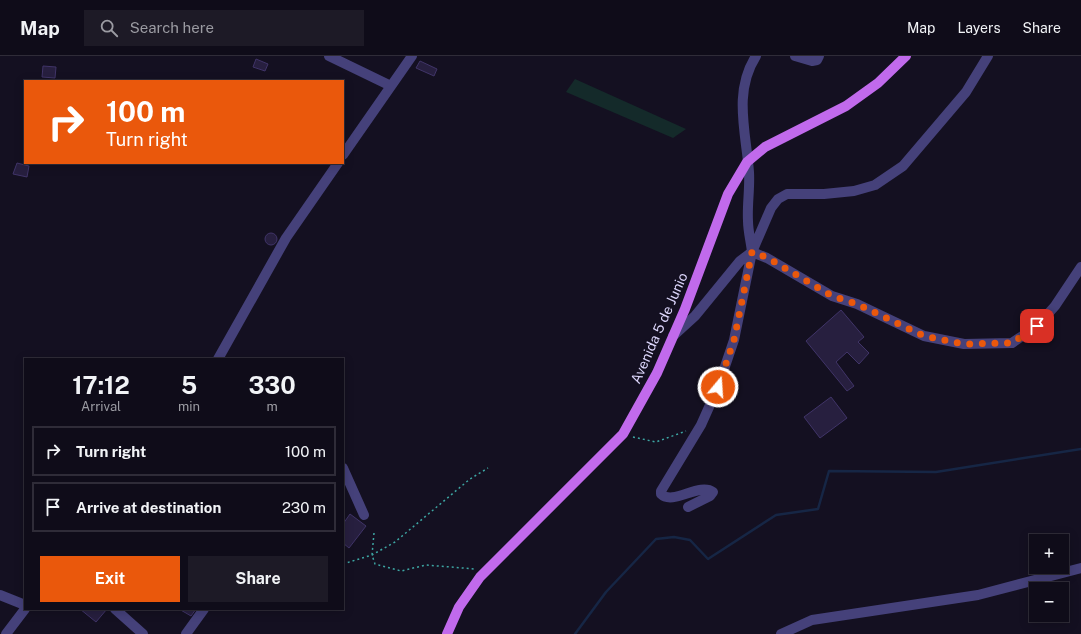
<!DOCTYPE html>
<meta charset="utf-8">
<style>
body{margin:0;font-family:"Public Sans",sans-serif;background:#1d1a26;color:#f1f3f6;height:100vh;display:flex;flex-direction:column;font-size:15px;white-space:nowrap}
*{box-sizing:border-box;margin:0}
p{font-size:13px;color:#9b9ba2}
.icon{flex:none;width:22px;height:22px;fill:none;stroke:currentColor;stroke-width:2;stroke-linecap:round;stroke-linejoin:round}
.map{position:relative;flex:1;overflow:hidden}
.sheet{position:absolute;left:24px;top:302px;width:320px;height:252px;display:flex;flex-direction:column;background:#0f0c19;border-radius:0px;box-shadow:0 2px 10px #0003,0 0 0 1px #2f2c38}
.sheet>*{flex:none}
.top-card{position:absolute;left:24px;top:24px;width:320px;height:84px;border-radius:0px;box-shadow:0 2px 10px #0003,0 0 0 1px #2f2c38;background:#ea580c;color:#fff;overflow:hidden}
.fabs{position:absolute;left:1029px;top:478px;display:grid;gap:8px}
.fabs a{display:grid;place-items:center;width:40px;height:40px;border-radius:0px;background:#0f0c19;box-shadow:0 2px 10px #0003,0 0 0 1px #2f2c38;font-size:20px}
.pin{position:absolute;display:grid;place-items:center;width:34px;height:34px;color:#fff;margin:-17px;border-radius:8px;box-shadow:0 2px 6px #0006}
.me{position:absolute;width:44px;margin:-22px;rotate:18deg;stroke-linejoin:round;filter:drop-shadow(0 0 3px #0008)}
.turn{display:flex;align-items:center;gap:14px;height:84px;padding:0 16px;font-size:18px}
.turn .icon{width:52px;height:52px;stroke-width:2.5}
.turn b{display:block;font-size:28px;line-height:34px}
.eta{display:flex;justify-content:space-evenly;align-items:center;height:68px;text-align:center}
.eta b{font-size:24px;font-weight:700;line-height:28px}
.button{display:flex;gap:8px;margin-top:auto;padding:8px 16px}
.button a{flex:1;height:46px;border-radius:0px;background:#ea580c;color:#fff;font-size:16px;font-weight:700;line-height:46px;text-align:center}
.button a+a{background:#1d1a26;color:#f1f3f6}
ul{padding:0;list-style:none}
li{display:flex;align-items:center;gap:12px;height:50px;margin:0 8px 6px;padding:0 8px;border:2px solid #2f2c38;border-radius:0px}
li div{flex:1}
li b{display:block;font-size:15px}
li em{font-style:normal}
header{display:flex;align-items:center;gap:24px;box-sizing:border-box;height:56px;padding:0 20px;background:#0f0c19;border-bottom:1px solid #2f2c38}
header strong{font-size:19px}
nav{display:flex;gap:22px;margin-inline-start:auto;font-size:14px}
.search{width:280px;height:36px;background:#1d1a26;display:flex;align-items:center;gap:10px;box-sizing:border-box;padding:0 14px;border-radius:0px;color:#9b9ba2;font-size:15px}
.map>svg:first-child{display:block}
</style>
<header>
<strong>Map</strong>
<div class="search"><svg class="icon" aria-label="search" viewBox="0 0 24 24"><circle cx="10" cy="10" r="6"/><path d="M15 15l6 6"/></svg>Search here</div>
<nav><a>Map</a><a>Layers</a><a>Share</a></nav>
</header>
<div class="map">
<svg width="1081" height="578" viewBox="0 0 1081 578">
<rect width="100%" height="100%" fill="#141021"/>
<path fill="#142a2a" d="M 575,23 L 686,73 L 673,82 L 566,36 Z"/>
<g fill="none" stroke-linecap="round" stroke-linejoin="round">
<path stroke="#162645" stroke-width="2.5" d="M 575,578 L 606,536 L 656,483 L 674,481 L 690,484 L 708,503 L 776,459 L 818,453 L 829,415 L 936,416 L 1081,393"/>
</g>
<path fill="#271f3f" stroke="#403468" d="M 256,3 L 268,8 L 265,15 L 253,11 Z
M 420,5 L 437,13 L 434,20 L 416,12 Z
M 43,10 L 56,11 L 55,22 L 42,21 Z
M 17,107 L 29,110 L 27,121 L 13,118 Z
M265 183a6 6 0 1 1 12 0a6 6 0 1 1-12 0Z
M 841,254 L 864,281 L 858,286 L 869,297 L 859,308 L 847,296 L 836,306 L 854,330 L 847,335 L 806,285 Z
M 831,341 L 847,362 L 820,382 L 804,361 Z
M 350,458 L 366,470 L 349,492 L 343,487 L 343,468 Z
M 80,553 L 107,553 L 96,566 Z
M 179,553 L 196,553 L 191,560 Z"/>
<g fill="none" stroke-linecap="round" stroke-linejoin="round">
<path stroke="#3da6a3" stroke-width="1.5" stroke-dasharray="2 3" stroke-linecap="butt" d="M 633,381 L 656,386 L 686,375
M 374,477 L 372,499 L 375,508 L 401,515 L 426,509 L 475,513
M 343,506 L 346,507 L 372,499 L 395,486 L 470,423 L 488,412"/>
<path stroke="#45417a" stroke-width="10" d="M 329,0 L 391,30
M 795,0 L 812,5 L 817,4 L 819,0
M 343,99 L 412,0
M 752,196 L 767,202 L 832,240 L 857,248 L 924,280 L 964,288 L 1012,287 L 1037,270 L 1055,250 L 1081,211
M 752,196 C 751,186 748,175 748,165 C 747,149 750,133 749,116 C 746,76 733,36 756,0
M 673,280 L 695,260 L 740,205 L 752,196
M 218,303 L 286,182 L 338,107
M 343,412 L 364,459
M 688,451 L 710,440 L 713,436 C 699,426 673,450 661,438 L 661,435 L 701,369 L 718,331 L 734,284 L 752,196 L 771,152 L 778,143 L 787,138 L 824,138 L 854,135 L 875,129 L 903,110 L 966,36 L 988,0
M 0,539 L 25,549
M 115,553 L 143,578
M 6,578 L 25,553
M 186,578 L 204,553
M 781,578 L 812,564 L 978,539 L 1081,512"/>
<path stroke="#c16aec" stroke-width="10" d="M 447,578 L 459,551 L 480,521 L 623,378 L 657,317 L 685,253 L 728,138 L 747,106 L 765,91 L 846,50 L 878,27 L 906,0"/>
</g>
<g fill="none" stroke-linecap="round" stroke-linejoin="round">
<path stroke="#ea580c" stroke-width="7" stroke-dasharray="0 12.6" d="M 718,331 L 734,284 L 752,196 L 768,202 L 832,240 L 857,248 L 924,280 L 964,288 L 1012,287 L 1037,270"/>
</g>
<g text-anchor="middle" stroke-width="3.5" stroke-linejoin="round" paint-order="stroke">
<g font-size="14" fill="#dbd5fa" stroke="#141021">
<text transform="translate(659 272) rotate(-66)" y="5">Avenida 5 de Junio</text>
</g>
</g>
</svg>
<div class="fabs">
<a>+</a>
<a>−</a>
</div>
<div class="pin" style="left:1037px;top:270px;background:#d93025"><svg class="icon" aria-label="arrive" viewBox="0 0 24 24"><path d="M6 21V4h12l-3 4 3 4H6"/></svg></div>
<svg class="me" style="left:718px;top:331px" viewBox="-20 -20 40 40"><circle r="17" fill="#ea580c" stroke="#fff" stroke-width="3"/><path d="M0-11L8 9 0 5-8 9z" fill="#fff"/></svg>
<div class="top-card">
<div class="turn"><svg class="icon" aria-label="right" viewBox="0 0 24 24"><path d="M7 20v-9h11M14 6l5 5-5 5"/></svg><div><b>100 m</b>Turn right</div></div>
</div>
<section class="sheet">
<div class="eta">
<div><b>17:12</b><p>Arrival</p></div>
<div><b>5</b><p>min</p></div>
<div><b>330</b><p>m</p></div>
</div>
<ul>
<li><svg class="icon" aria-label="right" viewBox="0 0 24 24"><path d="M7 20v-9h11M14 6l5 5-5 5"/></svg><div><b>Turn right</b></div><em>100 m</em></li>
<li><svg class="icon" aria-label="arrive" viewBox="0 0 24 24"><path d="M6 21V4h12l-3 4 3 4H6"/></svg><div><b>Arrive at destination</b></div><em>230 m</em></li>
</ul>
<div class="button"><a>Exit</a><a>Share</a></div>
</section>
</div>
